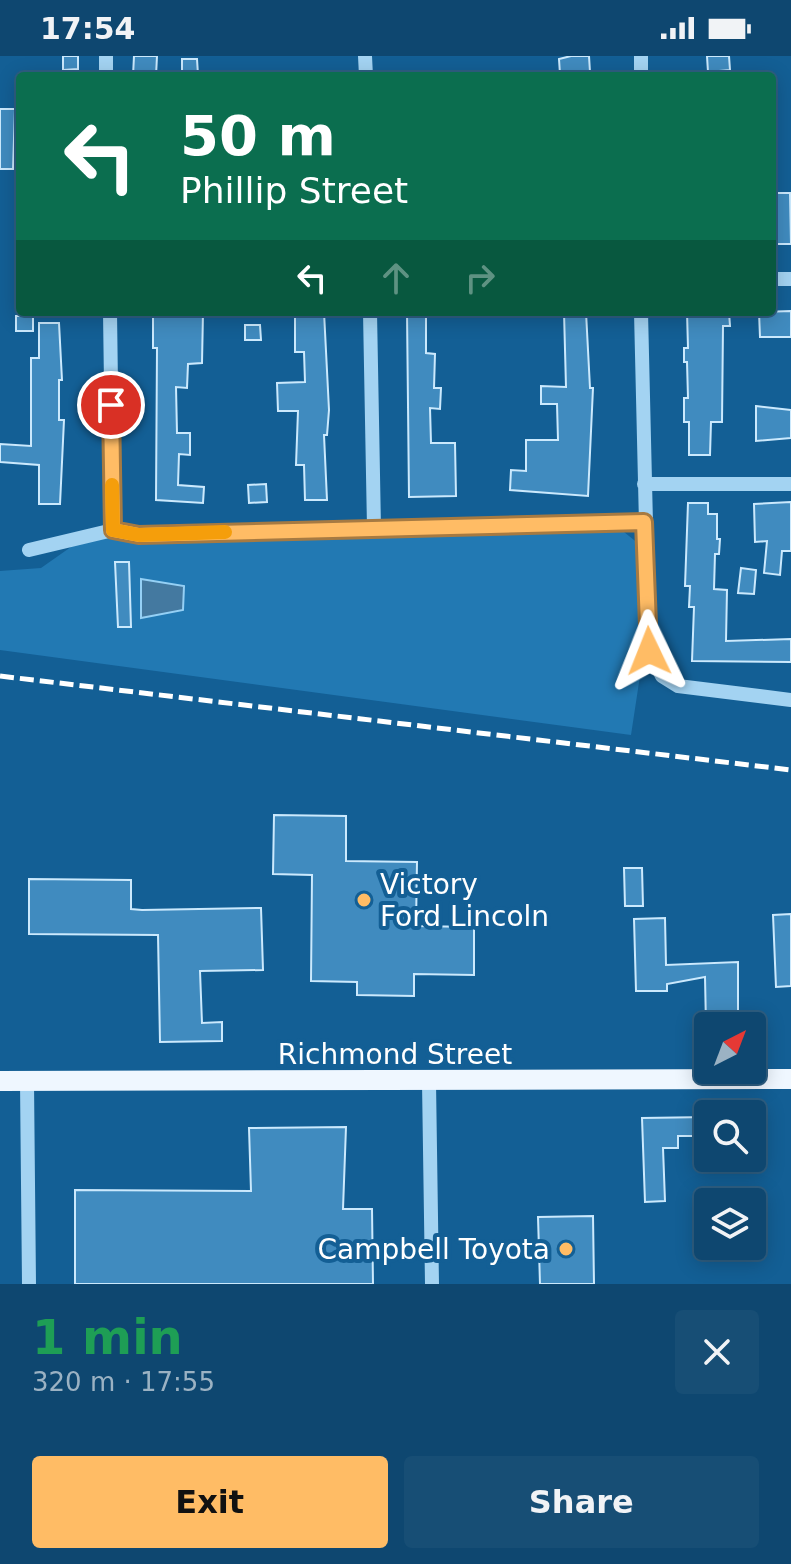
<!DOCTYPE html>
<meta charset="utf-8">
<style>
body{margin:0;font-family:"DejaVu Sans",sans-serif;background:#174e75;color:#f1f3f6;height:100vh;display:flex;flex-direction:column;font-size:30px;white-space:nowrap}
*{box-sizing:border-box;margin:0}
p{font-size:26px;color:#9bb2c3}
.icon{flex:none;width:44px;height:44px;fill:none;stroke:currentColor;stroke-width:2;stroke-linecap:round;stroke-linejoin:round}
.map{position:relative;height:1228px;overflow:hidden}
.details{display:flex;flex-direction:column;background:#0e4770;flex:1}
.details>*{flex:none}
.guide{position:absolute;left:16px;top:16px;width:760px;height:244px;border-radius:8px;box-shadow:0 4px 20px #0003,0 0 0 2px #2e5f83;background:#0b6e4f;color:#fff;overflow:hidden}
.needle{width:52px;rotate:42deg}
.buttons{position:absolute;left:694px;top:956px;display:grid;gap:16px}
.buttons a{display:grid;place-items:center;width:72px;height:72px;border-radius:8px;background:#0e4770;box-shadow:0 4px 20px #0003,0 0 0 2px #2e5f83;font-size:40px}
.pin{position:absolute;display:grid;place-items:center;width:68px;height:68px;color:#fff;margin:-34px;border:4px solid #fff;border-radius:50%;box-shadow:0 2px 8px #0007}
.me{position:absolute;width:88px;margin:-44px;rotate:358deg;stroke-linejoin:round;filter:drop-shadow(0 0 6px #0008)}
.turn{display:flex;align-items:center;gap:28px;height:168px;padding:0 32px;font-size:36px}
.turn .icon{width:104px;height:104px;stroke-width:2.5}
.turn b{display:block;font-size:56px;line-height:68px}
.lanes{display:flex;align-items:center;height:76px;padding:0 32px;background:#0003;justify-content:center;gap:40px;direction:ltr}
.lanes .off{opacity:.35}
.round{display:grid;place-items:center;flex:none;width:84px;height:84px;border-radius:8px;background:#174e75}
.headline{display:flex;align-items:center;justify-content:space-between;height:136px;padding:0 32px}
h1{font-size:48px;font-weight:700;line-height:60px;color:#1e9e55}
.button{display:flex;gap:16px;margin-top:auto;padding:16px 32px}
.button a{flex:1;height:92px;border-radius:8px;background:#ffbc65;color:#111;font-size:32px;font-weight:700;line-height:92px;text-align:center}
.button a+a{background:#174e75;color:#f1f3f6}
.status{display:flex;justify-content:space-between;align-items:center;height:56px;padding:0 40px;background:#0e4770;direction:ltr}
.status svg{height:22px;fill:currentColor}
.map>svg:first-child{display:block}
</style>
<div class="status"><b>17:54</b><svg viewBox="0 0 49 12"><path d="M0 12V9h3v3zM5 12V6h3v6zM10 12V3h3v9zM15 12V0h3v12zM26 1h20v11H26zM47 4h2v5h-2z"/></svg></div>
<div class="map">
<svg width="791" height="1228" viewBox="0 0 791 1228">
<rect width="100%" height="100%" fill="#135f95"/>
<path fill="#2279b3" d="M 624,476 L 639,488 L 643,600 L 631,679 L 0,594 L 0,515 L 41,512 L 78,486 L 104,480 Z"/>
<path fill="#4479a0" stroke="#95d0f5" stroke-width="2" d="M 141,523 L 184,530 L 183,554 L 141,562 Z"/>
<path fill="#408bbf" stroke="#cbe9fd" stroke-width="2" d="M 63,0 L 78,0 L 78,13 L 63,14 Z
M 134,0 L 157,0 L 156,20 L 133,20 Z
M 571,0 L 589,0 L 590,16 L 560,18 L 559,3 Z
M 707,0 L 729,0 L 730,14 L 708,16 Z
M 182,3 L 197,3 L 198,19 L 182,19 Z
M 0,53 L 15,53 L 13,113 L 0,113 Z
M 777,137 L 790,137 L 791,188 L 772,188 L 772,165 L 777,165 Z
M 791,255 L 791,281 L 760,281 L 759,256 Z
M 153,256 L 203,256 L 202,307 L 188,308 L 187,332 L 176,331 L 177,377 L 190,377 L 190,399 L 179,398 L 178,429 L 204,431 L 203,447 L 156,444 L 157,292 L 153,292 Z
M 295,256 L 324,256 L 329,354 L 327,379 L 324,379 L 327,444 L 305,444 L 304,409 L 296,409 L 298,355 L 278,355 L 277,327 L 305,326 L 304,296 L 295,296 Z
M 407,256 L 426,256 L 426,297 L 435,298 L 434,332 L 441,332 L 440,353 L 430,352 L 431,387 L 455,387 L 456,440 L 409,441 Z
M 564,256 L 586,256 L 590,332 L 593,332 L 588,440 L 510,434 L 511,414 L 526,415 L 526,384 L 558,384 L 557,348 L 541,348 L 541,330 L 566,331 Z
M 687,256 L 729,256 L 730,270 L 723,270 L 722,366 L 711,366 L 710,399 L 689,399 L 689,366 L 684,366 L 684,342 L 688,342 L 687,306 L 684,306 L 684,292 L 688,292 Z
M 16,260 L 33,260 L 33,275 L 16,275 Z
M 39,267 L 59,267 L 62,324 L 59,324 L 59,364 L 64,364 L 60,448 L 39,448 L 39,409 L 0,406 L 0,388 L 31,390 L 31,302 L 39,302 Z
M 245,269 L 260,269 L 261,284 L 245,284 Z
M 756,350 L 791,354 L 791,382 L 756,385 Z
M 266,428 L 267,446 L 249,447 L 248,429 Z
M 791,446 L 791,495 L 782,495 L 780,519 L 764,517 L 767,485 L 755,486 L 754,448 Z
M 688,447 L 708,447 L 708,458 L 717,458 L 717,483 L 720,483 L 719,498 L 715,498 L 714,533 L 727,534 L 726,585 L 791,583 L 791,606 L 692,605 L 694,551 L 689,551 L 690,530 L 685,530 Z
M 115,506 L 129,506 L 131,571 L 118,571 Z
M 741,512 L 756,514 L 754,538 L 738,537 Z
M 274,759 L 346,760 L 346,805 L 417,806 L 416,870 L 474,871 L 474,919 L 414,918 L 414,940 L 357,939 L 357,926 L 311,925 L 312,819 L 273,818 Z
M 624,812 L 642,812 L 643,850 L 625,850 Z
M 29,823 L 131,824 L 131,853 L 142,854 L 261,852 L 263,914 L 200,915 L 202,967 L 222,966 L 222,985 L 160,986 L 158,879 L 29,878 Z
M 791,858 L 791,930 L 776,931 L 773,859 Z
M 665,862 L 666,909 L 738,906 L 738,970 L 706,970 L 705,921 L 667,928 L 667,935 L 636,935 L 634,863 Z
M 708,1061 L 708,1080 L 678,1080 L 678,1092 L 663,1092 L 665,1145 L 645,1146 L 642,1062 Z
M 346,1071 L 343,1153 L 372,1153 L 373,1228 L 75,1228 L 75,1134 L 251,1135 L 249,1072 Z
M 593,1160 L 594,1228 L 540,1228 L 538,1161 Z"/>
<g fill="none" stroke-linecap="round" stroke-linejoin="round">
<path stroke="#a3d3f2" stroke-width="14" d="M 106,0 L 106,20
M 365,0 L 366,20
M 641,20 L 641,0
M 772,223 L 791,223
M 110,256 L 113,474
M 370,256 L 374,472
M 641,256 L 649,595 L 662,620 L 678,630 L 791,644
M 644,428 L 791,428
M 29,494 L 113,474 L 139,479 L 644,466
M 27,1026 L 29,1228
M 429,1026 L 432,1228"/>
<path stroke="#eff7ff" stroke-width="20" d="M 0,1025 L 791,1023"/>
<path stroke="#fff" stroke-width="5" stroke-dasharray="14 6" stroke-linecap="butt" d="M 0,620 L 791,714"/>
</g>
<g fill="none" stroke-linecap="round" stroke-linejoin="round">
<g stroke="#a67a42" stroke-width="20">
<path id="route" d="M 111,349 L 113,474 L 139,479 L 644,466 L 649,595"/>
</g>
<use href="#route" stroke="#ffbc65" stroke-width="14"/>
<path stroke="#f59e0b" stroke-width="14" d="M 112,429 L 113,474 L 139,479 L 225,476"/>
</g>
<g fill="#ffbc65" stroke="#135f95" stroke-width="3">
<circle cx="364" cy="844" r="8"/>
<circle cx="566" cy="1193" r="8"/>
</g>
<g text-anchor="middle" stroke-width="8" stroke-linejoin="round" paint-order="stroke">
<g font-size="28" fill="#fff" stroke="#135f95" text-anchor="start">
<text x="380" y="838">Victory<tspan x="380" dy="32">Ford Lincoln</tspan></text>
<text x="550" y="1203" text-anchor="end">Campbell Toyota</text>
</g>
<g font-size="28" fill="#fff" stroke="#135f95">
<text x="395" y="1008">Richmond Street</text>
</g>
</g>
</svg>
<div class="buttons">
<a><svg class="needle" viewBox="-14 -14 28 28"><path d="M0-13l5 13h-10z" fill="#e53935"/><path d="M0 13l5-13h-10z" fill="#9bb2c3"/></svg></a>
<a><svg class="icon" aria-label="search" viewBox="0 0 24 24"><circle cx="10" cy="10" r="6"/><path d="M15 15l6 6"/></svg></a>
<a><svg class="icon" aria-label="layers" viewBox="0 0 24 24"><path d="M12 4l9 5-9 5-9-5zM3 14l9 5 9-5"/></svg></a>
</div>
<div class="pin" style="left:111px;top:349px;background:#d93025"><svg class="icon" aria-label="arrive" viewBox="0 0 24 24"><path d="M6 21V4h12l-3 4 3 4H6"/></svg></div>
<svg class="me" style="left:649px;top:595px" viewBox="-20 -20 40 40"><path d="M0-17L14 15 0 8-14 15z" fill="#ffbc65" stroke="#fff" stroke-width="4"/></svg>
<div class="guide">
<div class="turn"><svg class="icon" aria-label="left" viewBox="0 0 24 24"><path d="M17 20v-9H6M10 6l-5 5 5 5"/></svg><div><b>50 m</b>Phillip Street</div></div>
<div class="lanes"><svg class="icon" aria-label="left" viewBox="0 0 24 24"><path d="M17 20v-9H6M10 6l-5 5 5 5"/></svg><svg class="icon off" aria-label="ahead" viewBox="0 0 24 24"><path d="M12 20V5M6 11l6-6 6 6"/></svg><svg class="icon off" aria-label="right" viewBox="0 0 24 24"><path d="M7 20v-9h11M14 6l5 5-5 5"/></svg></div>
</div>
</div>
<section class="details">
<div class="headline"><div><h1>1 min</h1><p>320 m · 17:55</p></div><a class="round"><svg class="icon" aria-label="close" viewBox="0 0 24 24"><path d="M6 6l12 12M18 6L6 18"/></svg></a></div>
<div class="button"><a>Exit</a><a>Share</a></div>
</section>
